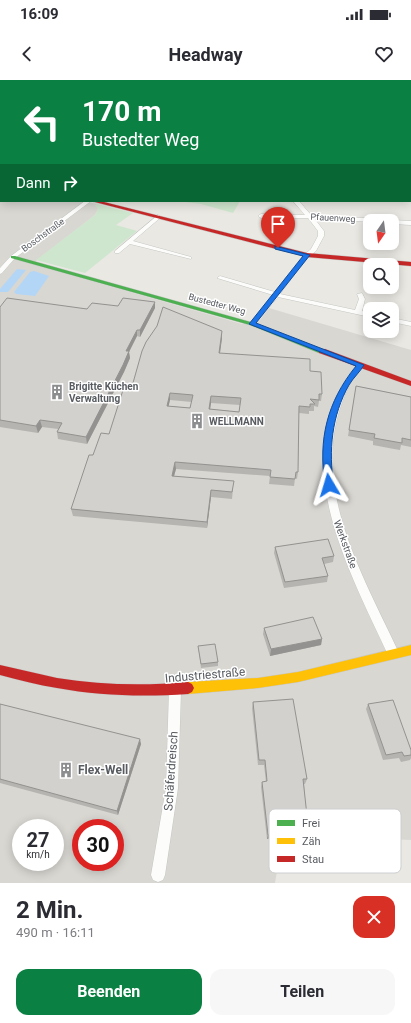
<!DOCTYPE html>
<html lang="de">
<meta charset="utf-8">
<style>
body{margin:0;font-family:Roboto,sans-serif;background:#f7f7f7;color:#2b2b33;height:100vh;display:flex;flex-direction:column;font-size:15px;white-space:nowrap}
*{box-sizing:border-box;margin:0}
p{font-size:13px;color:#7c7c81}
.icon{flex:none;width:22px;height:22px;fill:none;stroke:currentColor;stroke-width:2;stroke-linecap:round;stroke-linejoin:round}
.map{position:relative;height:803px;overflow:hidden}
.details{display:flex;flex-direction:column;background:#fff;flex:1}
.details>*{flex:none}
.guide{position:absolute;left:0px;top:0px;width:411px;height:122px;box-shadow:0 2px 10px #0003;background:#0b8043;color:#fff;overflow:hidden}
.needle{width:26px;rotate:194deg}
.buttons{position:absolute;left:363px;top:134px;display:grid;gap:8px}
.buttons a{display:grid;place-items:center;width:36px;height:36px;border-radius:8px;background:#fff;box-shadow:0 2px 10px #0003;font-size:20px}
.speed{position:absolute;left:12px;top:739px;display:flex;gap:8px;font-size:20px;font-weight:700;text-align:center}
.speed>*{display:grid;place-content:center;width:52px;height:52px;border-radius:50%;background:#fff;box-shadow:0 2px 10px #0003;line-height:1}
.speed small{font-size:10px;font-weight:400}
.speed .limit{border:6px solid #d22;background:#fff;color:#111}
.pin{position:absolute;display:grid;place-items:center;width:34px;height:34px;color:#fff;margin:-41px -17px;border-radius:50% 50% 50% 0;rotate:-45deg;box-shadow:0 0 4px #0007}
.pin .icon{rotate:45deg}
.me{position:absolute;width:44px;margin:-22px;rotate:353deg;stroke-linejoin:round;filter:drop-shadow(0 0 3px #0008)}
.turn{display:flex;align-items:center;gap:14px;height:84px;padding:0 16px;font-size:18px}
.turn .icon{width:52px;height:52px;stroke-width:2.5}
.turn b{display:block;font-size:28px;line-height:34px}
.then{display:flex;align-items:center;height:38px;padding:0 16px;background:#0003;gap:8px;font-size:15px}
.round{display:grid;place-items:center;flex:none;width:42px;height:42px;border-radius:12px;background:#f7f7f7}
.overview{display:flex;align-items:center;justify-content:space-between;height:68px;padding:0 16px}
h1{font-size:24px;font-weight:700;line-height:30px}
.primary-button{display:flex;gap:8px;margin-top:auto;padding:8px 16px}
.primary-button a{flex:1;height:46px;border-radius:12px;background:#0b8043;color:#fff;font-size:16px;font-weight:700;line-height:46px;text-align:center}
.primary-button a+a{background:#f7f7f7;color:#2b2b33}
.status{display:flex;justify-content:space-between;align-items:center;height:28px;padding:0 20px;background:#fff;direction:ltr}
.status svg{height:11px;fill:currentColor}
header{display:flex;justify-content:space-between;align-items:center;height:52px;padding:0 16px;background:#fff;font-size:18px;font-weight:700}
.map>svg:first-child{display:block}
</style>
<div class="status"><b>16:09</b><svg viewBox="0 0 49 12"><path d="M0 12V9h3v3zM5 12V6h3v6zM10 12V3h3v9zM15 12V0h3v12zM26 1h20v11H26zM47 4h2v5h-2z"/></svg></div>
<header><svg class="icon" aria-label="back" viewBox="0 0 24 24"><path d="M15 5l-7 7 7 7"/></svg>Headway<svg class="icon" aria-label="heart" viewBox="0 0 24 24"><path d="M12 20l-8-8c-3-5 5-10 8-4 3-6 11-1 8 4z"/></svg></header>
<div class="map">
<svg width="411" height="803" viewBox="0 0 411 803">
<rect width="100%" height="100%" fill="#e9e8e2"/>
<path fill="#d9d7d2" fill-rule="evenodd" d="M 0,101 L 1,121 L 83,121 L 97,124 L 98,129 L 95,135 L 32,184 L 242,244 L 259,241 L 269,228 L 411,270 L 411,760 L 370,758 L 278,785 L 275,803 L 0,803 ZM 21,748 L 55,748 L 55,782 L 21,782 ZM 81,748 L 115,748 L 115,782 L 81,782 Z"/>
<path fill="#cfe6ce" d="M 178,121 L 240,121 L 233,133 L 201,124 Z
M 97,124 L 133,133 L 116,145 L 137,151 L 85,193 L 36,180 L 95,135 L 98,129 L 95,125 Z"/>
<path fill="#b3d6f6" d="M 17,189 L 26,190 L 8,212 L 0,212 L 0,209 Z
M 34,191 L 49,196 L 35,216 L 16,214 L 14,212 L 30,192 Z"/>
<g fill="none" stroke-linecap="round" stroke-linejoin="round">
<g stroke="#c5c6c4" stroke-width="1">
<path id="street" d="M 410,16 L 411,16 L 411,18 L 410,18 Z
M 0,97 L 1,97 L 1,101 L 0,101 Z
M 410,114 L 411,114 L 411,118 L 410,118 Z
M 85,121 L 91,121 L 15,178 L 2,193 L 0,194 L 0,188 L 11,176 Z
M 293,121 L 299,121 L 311,135 L 381,139 L 384,141 L 370,142 L 314,138 L 324,151 L 324,156 L 316,171 L 305,180 L 280,214 L 355,230 L 359,219 L 357,214 L 362,213 L 365,219 L 362,231 L 370,233 L 370,237 L 278,217 L 254,245 L 250,245 L 250,243 L 273,215 L 217,198 L 220,196 L 275,212 L 301,178 L 311,169 L 318,156 L 318,151 L 308,138 L 261,138 L 258,136 L 261,134 L 305,135 Z
M 158,135 L 161,137 L 160,138 L 133,161 L 191,177 L 191,179 L 130,164 L 119,173 L 115,173 L 115,171 Z
M 392,140 L 411,141 L 411,145 L 392,144 L 392,141 L 390,141 Z
M 392,238 L 411,242 L 411,246 L 392,242 Z
M 358,283 L 361,283 L 365,285 C 360,291 353,297 350,304 C 303,396 360,489 399,573 L 397,577 L 393,578 L 389,577 C 348,488 282,372 358,283 Z
M 175,604 L 179,606 L 181,610 L 178,708 L 165,795 L 163,800 L 158,802 L 153,800 L 151,795 L 166,708 L 169,610 L 171,606 Z"/>
</g>
<g stroke="#c6c7c6" stroke-width="1">
<path id="fast" d="M 11,176 L 15,176 L 254,243 L 326,271 L 322,273 L 319,273 L 250,245 L 11,178 Z"/>
</g>
<g stroke="#c6c7c6" stroke-width="1">
<path id="slow" d="M 411,565 L 411,575 L 298,602 L 258,608 L 188,614 L 184,612 L 182,608 L 184,604 L 188,602 L 258,598 L 298,592 Z"/>
</g>
<g stroke="#c6c7c6" stroke-width="1">
<path id="jam" d="M 91,121 L 100,121 L 307,173 L 411,182 L 411,186 L 307,177 Z
M 319,269 L 325,269 L 411,301 L 411,306 L 319,273 Z
M 0,585 C 19,589 38,594 57,598 C 100,605 144,606 188,602 L 192,604 L 194,608 L 192,612 L 188,614 C 144,617 100,616 57,608 C 38,605 19,600 0,595 Z"/>
</g>
<use href="#street" fill="#fcfcfb" fill-rule="evenodd"/>
<use href="#fast" fill="#4caf50" fill-rule="evenodd"/>
<use href="#slow" fill="#ffc107" fill-rule="evenodd"/>
<use href="#jam" fill="#c62828" fill-rule="evenodd"/>
</g>
<path fill="#b5b4b0" fill-rule="evenodd" d="M 118,226 L 155,228 L 140,257 L 137,256 L 129,272 L 130,278 L 124,292 L 87,364 L 58,359 L 57,352 L 58,349 L 42,347 L 38,353 L 0,347 L 0,227 L 87,229 Z
M 222,251 L 222,258 L 220,273 L 310,291 L 322,314 L 321,321 L 319,321 L 318,327 L 314,326 L 314,331 L 309,331 L 309,334 L 299,333 L 298,392 L 297,399 L 295,398 L 294,406 L 269,404 L 270,396 L 176,389 L 174,396 L 233,408 L 232,419 L 211,417 L 207,448 L 73,436 L 71,429 L 93,375 L 109,354 L 131,310 ZM 170,320 L 192,322 L 190,328 L 168,326 ZM 211,323 L 240,325 L 239,332 L 210,329 Z
M 356,306 L 411,317 L 411,367 L 401,365 L 400,370 L 394,369 L 373,365 L 373,361 L 348,356 Z
M 275,467 L 334,476 L 333,482 L 324,484 L 328,496 L 327,502 L 284,508 L 274,473 Z
M 264,548 L 322,559 L 321,565 L 270,576 L 263,554 Z
M 198,566 L 218,582 L 218,586 L 201,588 Z
M 253,622 L 307,699 L 305,704 L 304,704 L 307,750 L 267,759 L 261,707 L 262,702 L 266,702 L 264,685 L 258,685 L 252,628 Z
M 0,624 L 141,664 L 118,735 L 0,703 Z
M 368,624 L 411,670 L 411,678 L 410,680 L 401,682 L 399,678 L 383,680 L 366,629 Z"/>
<path fill="#939290" d="M 155,222 L 155,228 L 140,257 L 140,250 Z
M 137,250 L 137,256 L 129,272 L 130,278 L 124,292 L 87,364 L 86,357 L 126,271 Z
M 222,251 L 222,258 L 219,280 L 219,273 Z
M 170,313 L 170,320 L 167,333 L 167,326 Z
M 211,316 L 211,323 L 209,336 L 209,329 Z
M 40,340 L 42,347 L 38,353 L 36,346 Z
M 175,382 L 176,389 L 172,403 L 172,396 Z
M 211,410 L 211,417 L 207,448 L 207,442 Z
M 322,559 L 321,565 L 270,576 L 271,569 Z
M 140,659 L 141,664 L 118,735 L 117,731 Z
M 308,745 L 307,750 L 267,759 L 268,755 Z"/>
<path fill="#d2d1cd" stroke="#939290" fill-rule="evenodd" d="M 7,218 L 87,229 L 92,223 L 118,226 L 123,218 L 155,222 L 140,250 L 137,250 L 126,271 L 129,271 L 123,285 L 86,357 L 57,352 L 62,343 L 40,340 L 36,346 L 0,340 L 0,227 Z
M 163,227 L 222,251 L 219,273 L 310,279 L 310,291 L 321,292 L 322,314 L 319,314 L 319,320 L 310,319 L 315,324 L 310,324 L 310,327 L 299,326 L 298,392 L 296,392 L 295,399 L 270,397 L 271,390 L 175,382 L 172,396 L 234,401 L 232,412 L 211,410 L 207,442 L 71,429 L 89,375 L 93,375 L 101,353 L 109,354 L 123,310 L 131,310 L 142,271 L 146,262 L 157,246 ZM 170,313 L 193,315 L 190,328 L 167,326 ZM 211,316 L 241,318 L 239,332 L 209,329 Z
M 356,306 L 411,317 L 411,360 L 402,358 L 402,363 L 396,362 L 374,358 L 375,354 L 349,350 Z
M 328,459 L 334,476 L 322,478 L 328,496 L 285,502 L 275,467 Z
M 313,537 L 322,559 L 271,569 L 264,548 Z
M 215,564 L 218,582 L 201,584 L 198,566 Z
M 293,619 L 307,699 L 303,699 L 308,745 L 268,755 L 262,702 L 267,701 L 265,680 L 259,680 L 253,622 Z
M 393,620 L 411,670 L 411,675 L 404,676 L 402,672 L 386,675 L 368,624 Z
M 0,624 L 140,659 L 117,731 L 0,699 Z"/>
<path fill="#1a73e8" stroke="#114b97" d="M 275,166 L 310,175 L 256,243 L 364,285 C 360,292 353,298 349,305 C 332,335 328,371 334,405 L 329,408 L 325,405 C 318,359 327,322 356,286 L 249,244 L 303,176 L 275,169 Z"/>
<defs>
<g id="building-bare" transform="scale(1.2)"><path d="M-4-6H4V6H1V3H-1V6H-4ZM-2.5-4.3h1.7v1.8h-1.7ZM.8-4.3h1.7v1.8H.8ZM-2.5-1h1.7V.8h-1.7ZM.8-1h1.7V.8H.8Z" fill="#8b8d8e" stroke="#fff" stroke-width="2.5" paint-order="stroke"/></g>
</defs>
<g fill-rule="evenodd">
<use href="#building-bare" x="57" y="312"/>
<use href="#building-bare" x="197" y="341"/>
<use href="#building-bare" x="66" y="690"/>
</g>
<g text-anchor="middle" stroke-width="3" stroke-linejoin="round" paint-order="stroke">
<g font-size="9" fill="#585c61" stroke="#fff">
<text transform="translate(333 138) rotate(3)" y="3">Pfauenweg</text>
<text transform="translate(43 155) rotate(-36)" y="3">Boschstraße</text>
<text transform="translate(217 224) rotate(15)" y="3">Bustedter Weg</text>
</g>
<g font-size="10" font-weight="bold" fill="#585c61" stroke="#fff" text-anchor="start">
<text x="69" y="310">Brigitte Küchen<tspan x="69" dy="12">Verwaltung</tspan></text>
<text x="209" y="345">WELLMANN</text>
</g>
<g font-size="10" fill="#585c61" stroke="#fff">
<text transform="translate(346 464) rotate(70)" y="4">Werkstraße</text>
</g>
<g font-size="12" fill="#585c61" stroke="#fff">
<text transform="translate(205 595) rotate(-5)" y="4">Industriestraße</text>
<text transform="translate(171 691) rotate(-86)" y="4">Schäferdreisch</text>
</g>
<g font-size="12" font-weight="bold" fill="#585c61" stroke="#fff" text-anchor="start">
<text x="78" y="694">Flex-Well</text>
</g>
</g>
<rect x="269" y="729" width="132" height="64" rx="6" fill="#fff" stroke="#cdced0" stroke-width="1"/>
<rect x="277" y="740" width="18" height="6" fill="#4caf50"/>
<rect x="277" y="758" width="18" height="6" fill="#ffc107"/>
<rect x="277" y="776" width="18" height="6" fill="#c62828"/>
<g font-size="11" fill="#585c61">
<text x="302" y="747">Frei</text>
<text x="302" y="765">Zäh</text>
<text x="302" y="783">Stau</text>
</g>
</svg>
<div class="buttons">
<a><svg class="needle" viewBox="-14 -14 28 28"><path d="M0-13l5 13h-10z" fill="#e53935"/><path d="M0 13l5-13h-10z" fill="#7c7c81"/></svg></a>
<a><svg class="icon" aria-label="search" viewBox="0 0 24 24"><circle cx="10" cy="10" r="6"/><path d="M15 15l6 6"/></svg></a>
<a><svg class="icon" aria-label="layers" viewBox="0 0 24 24"><path d="M12 4l9 5-9 5-9-5zM3 14l9 5 9-5"/></svg></a>
</div>
<div class="speed"><div>27<small>km/h</small></div><div class="limit">30</div></div>
<div class="pin" style="left:278px;top:168px;background:#d93025"><svg class="icon" aria-label="arrive" viewBox="0 0 24 24"><path d="M6 21V4h12l-3 4 3 4H6"/></svg></div>
<svg class="me" style="left:329px;top:405px" viewBox="-20 -20 40 40"><path d="M0-17L14 15 0 8-14 15z" fill="#1a73e8" stroke="#fff" stroke-width="4"/></svg>
<div class="guide">
<div class="turn"><svg class="icon" aria-label="left" viewBox="0 0 24 24"><path d="M17 20v-9H6M10 6l-5 5 5 5"/></svg><div><b>170 m</b>Bustedter Weg</div></div>
<div class="then">Dann<svg class="icon" aria-label="right" viewBox="0 0 24 24"><path d="M7 20v-9h11M14 6l5 5-5 5"/></svg></div>
</div>
</div>
<section class="details">
<div class="overview"><div><h1>2 Min.</h1><p>490 m · 16:11</p></div><a class="round" style="background:#d93025;color:#fff"><svg class="icon" aria-label="close" viewBox="0 0 24 24"><path d="M6 6l12 12M18 6L6 18"/></svg></a></div>
<div class="primary-button"><a>Beenden</a><a>Teilen</a></div>
</section>
